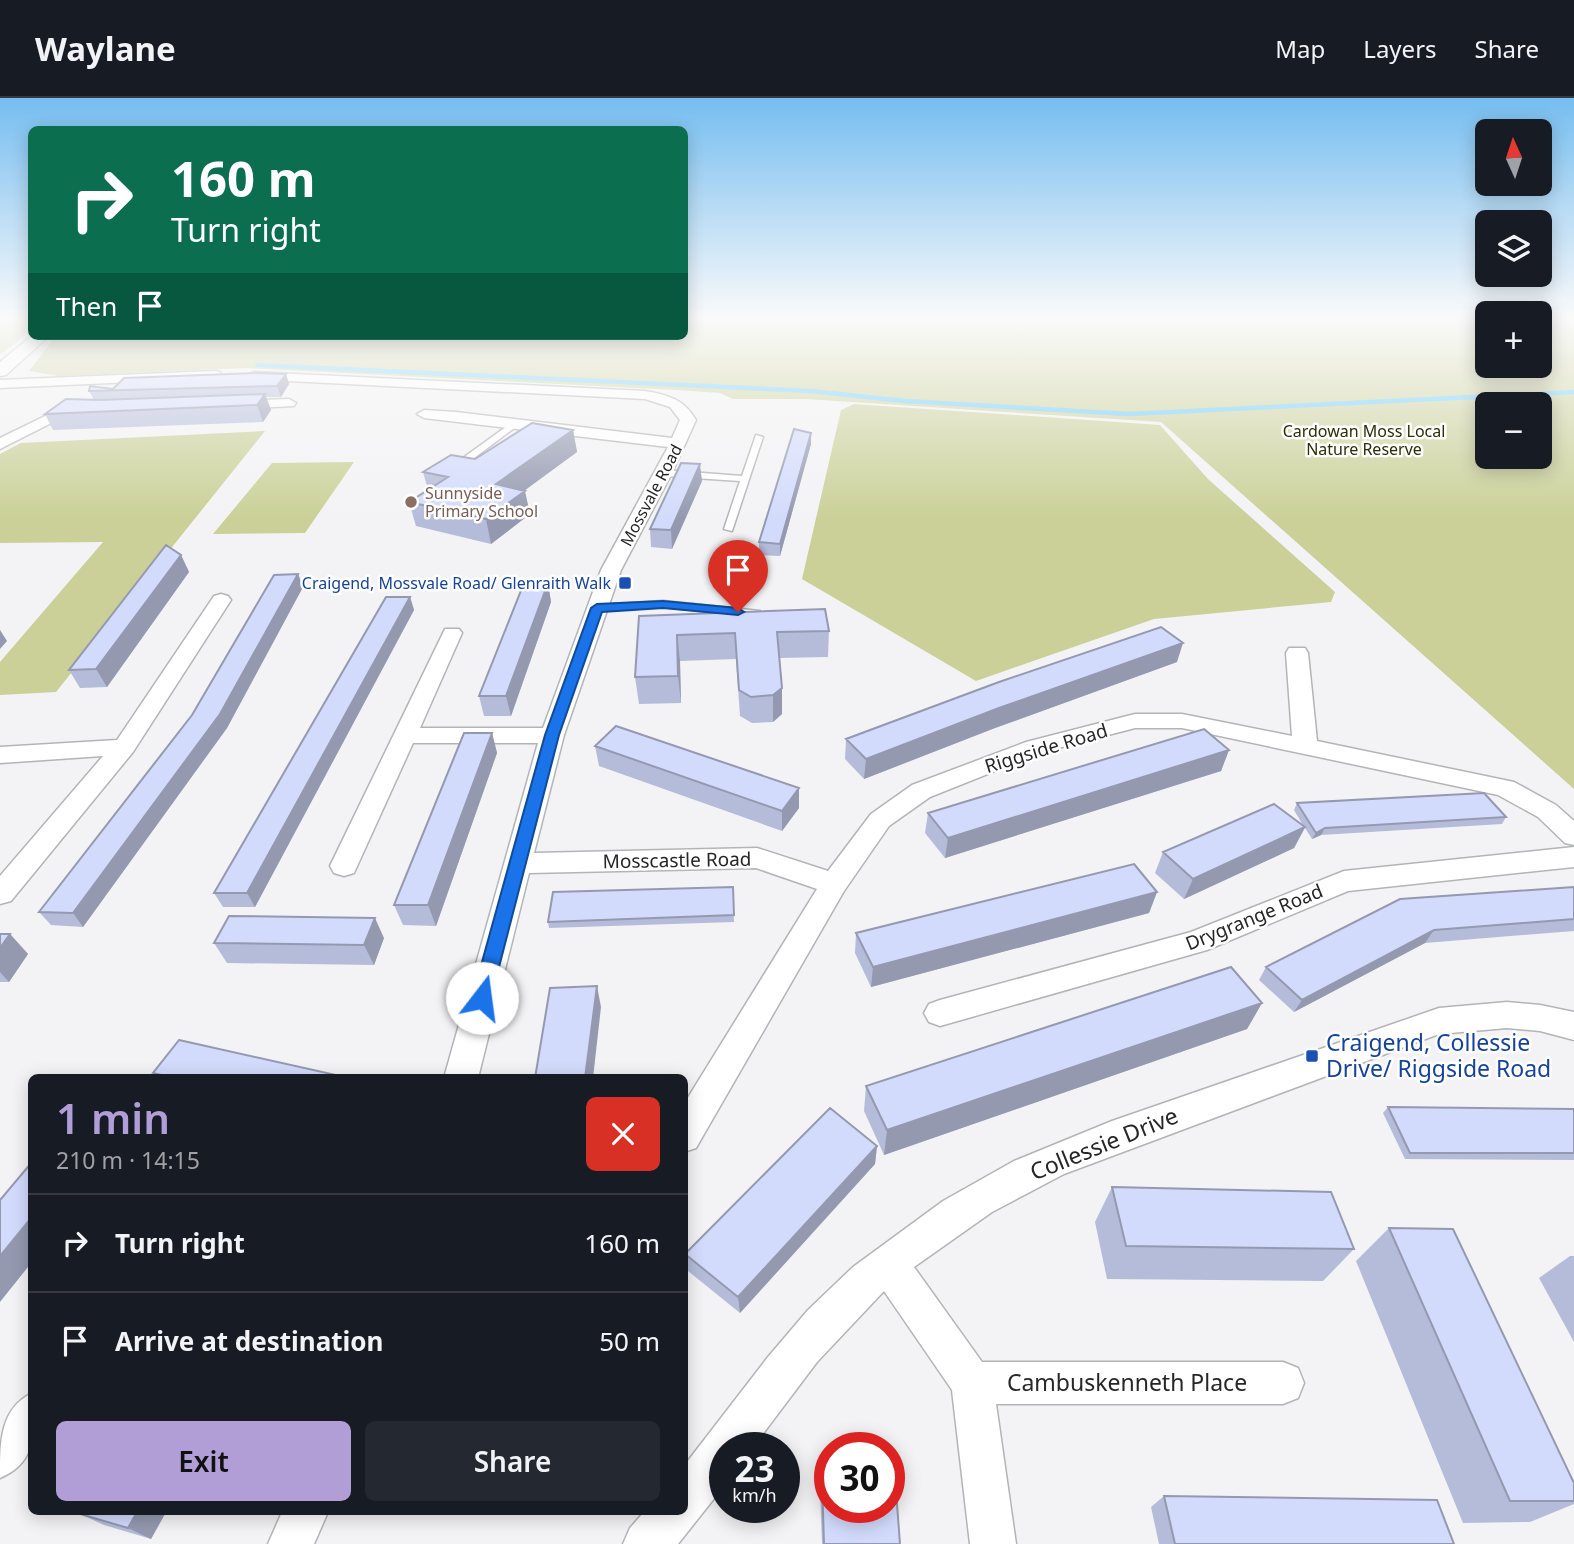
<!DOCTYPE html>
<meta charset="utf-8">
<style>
body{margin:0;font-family:"Noto Sans",sans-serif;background:#242831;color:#f1f3f6;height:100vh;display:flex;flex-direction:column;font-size:26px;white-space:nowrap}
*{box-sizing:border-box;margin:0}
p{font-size:23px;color:#9ea1a6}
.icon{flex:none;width:38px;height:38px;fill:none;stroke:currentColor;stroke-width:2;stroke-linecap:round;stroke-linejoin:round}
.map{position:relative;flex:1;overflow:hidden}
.sheet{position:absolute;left:28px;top:976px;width:660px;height:441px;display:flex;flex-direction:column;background:#171b24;border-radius:10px;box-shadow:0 4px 18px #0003}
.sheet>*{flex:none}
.top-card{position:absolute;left:28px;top:28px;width:660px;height:214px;border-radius:10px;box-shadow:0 4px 18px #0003;background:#0b6e4f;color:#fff;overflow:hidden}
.needle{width:46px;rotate:357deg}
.tools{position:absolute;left:1475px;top:21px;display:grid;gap:14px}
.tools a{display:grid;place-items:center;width:77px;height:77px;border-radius:10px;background:#171b24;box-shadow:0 4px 18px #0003;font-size:35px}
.speed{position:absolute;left:709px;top:1334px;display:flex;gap:14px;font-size:35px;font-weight:700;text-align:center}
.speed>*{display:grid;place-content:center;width:91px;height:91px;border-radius:50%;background:#171b24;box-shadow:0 4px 18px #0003;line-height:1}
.speed small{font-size:18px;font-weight:400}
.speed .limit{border:10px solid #d22;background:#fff;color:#111}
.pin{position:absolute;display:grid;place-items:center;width:60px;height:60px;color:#fff;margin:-72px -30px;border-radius:50% 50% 50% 0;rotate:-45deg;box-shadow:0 0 7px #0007}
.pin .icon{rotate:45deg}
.me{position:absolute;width:77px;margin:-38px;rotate:15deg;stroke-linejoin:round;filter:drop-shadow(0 0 5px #0008)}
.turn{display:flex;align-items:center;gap:24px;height:147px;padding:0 28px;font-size:32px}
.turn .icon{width:91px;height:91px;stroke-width:2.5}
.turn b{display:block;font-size:49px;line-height:60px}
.then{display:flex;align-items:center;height:66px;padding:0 28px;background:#0003;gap:14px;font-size:26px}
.round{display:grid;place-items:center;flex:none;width:74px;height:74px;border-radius:10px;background:#242831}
.headline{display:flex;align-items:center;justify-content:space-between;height:119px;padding:0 28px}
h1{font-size:42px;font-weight:600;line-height:52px;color:#b29ed6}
.cta{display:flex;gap:14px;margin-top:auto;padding:14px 28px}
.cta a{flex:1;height:80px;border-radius:10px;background:#b29ed6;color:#111;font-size:28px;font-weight:600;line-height:80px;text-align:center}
.cta a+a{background:#242831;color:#f1f3f6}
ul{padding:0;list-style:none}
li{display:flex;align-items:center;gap:21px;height:98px;padding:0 28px;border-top:2px solid #363941}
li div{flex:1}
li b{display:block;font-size:26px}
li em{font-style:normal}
header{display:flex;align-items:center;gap:42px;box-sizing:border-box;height:98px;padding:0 35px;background:#171b24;border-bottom:2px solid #363941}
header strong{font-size:33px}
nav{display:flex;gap:38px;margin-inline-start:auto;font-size:24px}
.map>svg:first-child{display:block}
</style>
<header>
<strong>Waylane</strong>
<nav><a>Map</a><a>Layers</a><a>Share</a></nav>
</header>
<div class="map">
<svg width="1574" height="1446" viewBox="0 0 1574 1446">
<rect width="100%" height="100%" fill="#f3f3f5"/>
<path fill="#cad097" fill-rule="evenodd" d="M 0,220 L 32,220 C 30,236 12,248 0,257 Z
M 684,220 L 1487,220 L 1488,268 L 1540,268 L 1540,220 L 1574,220 L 1574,691 L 1161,324 L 805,301 L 733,301 L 720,295 L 676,292 L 245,270 L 59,278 L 29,273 L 56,238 L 684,238 ZM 1540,306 L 1540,359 L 1488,359 L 1488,306 Z
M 854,306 L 1160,327 L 1208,381 L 1335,494 L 1331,504 L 1154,521 L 976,583 L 802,481 L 841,312 Z
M 265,333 L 56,594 L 0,597 L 0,564 L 103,444 L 0,445 L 0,356 L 21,345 Z
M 354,364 L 305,435 L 213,436 L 272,365 Z"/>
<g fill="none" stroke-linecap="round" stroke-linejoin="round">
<path stroke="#69cafb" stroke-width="4.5" d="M 257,267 L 811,293 L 905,303 L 1129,316 L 1574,294"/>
<g stroke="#b3b4b5" stroke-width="3">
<path id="service" d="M 514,323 L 521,325 L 462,369 L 456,369 L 456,365 Z
M 756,337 L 763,339 L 732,433 L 724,431 L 740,383 L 664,378 L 660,375 L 664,372 L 742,378 Z
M 663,503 L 760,513 L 765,516 L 760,519 L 663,509 L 597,513 L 592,510 L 597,507 Z"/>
</g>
<g stroke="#b3b4b5" stroke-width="3">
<path id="minor" d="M 215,273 L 220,274 L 220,280 L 0,290 L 0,282 Z
M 254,274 L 645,293 C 668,297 684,301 696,322 L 672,375 L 621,472 L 564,637 L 534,755 L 757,750 L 828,773 L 871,716 L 912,687 L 1026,644 L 1135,616 L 1182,616 L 1292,638 L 1286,555 L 1289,550 L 1305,550 L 1308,555 L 1317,643 L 1514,684 L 1556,707 L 1574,723 L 1574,747 L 1565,745 L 1538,719 L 1498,697 L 1182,630 L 1135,630 L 1043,654 L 930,699 L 889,728 L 844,793 L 696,1050 L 684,1054 L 684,1006 L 817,791 L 756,770 L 529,775 L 478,980 L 444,980 L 538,645 L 413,645 L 354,775 L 344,778 L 334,775 L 330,768 L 445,531 L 459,531 L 462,535 L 420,630 L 543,630 L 601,472 L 668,349 L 424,320 L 417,316 L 424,312 L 456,314 L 672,340 L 680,322 L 670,309 L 645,301 L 249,281 L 247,278 Z
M 289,301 L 296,305 L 294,308 L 235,311 L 228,307 L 235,303 Z
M 78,302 L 85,306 L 83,309 L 0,351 L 0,340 Z
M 221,496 L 228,498 L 231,502 L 133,654 L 11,803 L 0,806 L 0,778 L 103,658 L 0,665 L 0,649 L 117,642 L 214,498 Z
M 1574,749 L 1574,769 L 1348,793 L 1207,852 L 940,928 L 929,924 L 924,915 L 929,906 L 940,902 L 1191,834 L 1344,773 Z
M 1507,904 L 1540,907 L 1574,914 L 1574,942 L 1540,933 L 1507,930 L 1439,936 L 1064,1076 L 992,1114 L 914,1169 L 982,1264 L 1283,1264 L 1298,1270 L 1304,1285 L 1298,1300 L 1283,1306 L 996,1306 L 1016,1446 L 970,1446 L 952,1292 L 884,1193 L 817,1264 L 753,1349 L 724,1349 L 724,1388 L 678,1446 L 623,1446 L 630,1430 L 644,1414 L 684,1414 L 684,1368 L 768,1259 L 808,1212 L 853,1169 L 943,1103 L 1014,1063 L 1112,1023 L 1439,910 Z
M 32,1295 C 32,1332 40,1363 0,1380 C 0,1343 0,1311 32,1295 Z
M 282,1414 L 328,1414 L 314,1446 L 268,1446 Z"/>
</g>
<g stroke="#b3b4b5" stroke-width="3">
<path id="tertiary" d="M 32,238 L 49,238 L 6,277 L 0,278 L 0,264 Z"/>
</g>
<use href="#service" fill="#fff" fill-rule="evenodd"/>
<use href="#minor" fill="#fff" fill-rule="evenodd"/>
<use href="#tertiary" fill="#fff" fill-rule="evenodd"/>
</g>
<path fill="#b5bcd9" d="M 286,276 L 289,286 L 281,299 L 266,299 L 271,312 L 263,324 L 53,332 L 45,316 L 94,302 L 89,293 Z
M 573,332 L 577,354 L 524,392 L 530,416 L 491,446 L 416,428 L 409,404 L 428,392 L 423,374 L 475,361 Z
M 811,335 L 811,346 L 780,458 L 759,457 L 759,444 Z
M 702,383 L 672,451 L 651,449 L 650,431 Z
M 181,457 L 189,474 L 107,589 L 80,590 L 69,572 Z
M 298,476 L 303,489 L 227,630 L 83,829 L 51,827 L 39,814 L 192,617 Z
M 548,485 L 551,504 L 511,618 L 484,618 L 479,598 Z
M 410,499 L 414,512 L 255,809 L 223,809 L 214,795 Z
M 639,518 L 829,533 L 828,559 L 779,560 L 782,590 L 782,616 L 773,624 L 752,625 L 740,618 L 736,561 L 680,563 L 681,605 L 639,606 L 635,579 Z
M 1177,564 L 995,630 L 864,681 L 845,661 L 846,641 Z
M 492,635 L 497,655 L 436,828 L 403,827 L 394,807 Z
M 595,648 L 799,690 L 799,710 L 782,733 L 599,668 Z
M 1229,652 L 1221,673 L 945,760 L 925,735 L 928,715 Z
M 1297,705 L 1506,719 L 1502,726 L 1321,737 L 1312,741 L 1305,730 L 1294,750 L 1184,801 L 1155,775 L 1163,754 L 1304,729 L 1294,712 Z
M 733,789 L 734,824 L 549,830 L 548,824 Z
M 1574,789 L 1574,833 L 1425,845 L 1294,914 L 1259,882 L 1266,869 Z
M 1157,794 L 1149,815 L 871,889 L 855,855 L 856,835 Z
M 0,836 L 10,836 L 28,856 L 9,884 L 0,884 Z
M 384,840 L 374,867 L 227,865 L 214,845 Z
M 1262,905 L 1247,931 L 884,1057 L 864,1013 L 866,988 Z
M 153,975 L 345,979 L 346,980 L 157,980 Z
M 1388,1009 L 1574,1011 L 1574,1062 L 1405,1061 L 1383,1015 Z
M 877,1048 L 875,1066 L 740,1215 L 688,1173 L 685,1156 Z
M 1112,1089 L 1354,1151 L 1323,1183 L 1107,1181 L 1095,1124 Z
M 1389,1130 L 1574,1385 L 1574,1406 L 1530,1424 L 1463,1425 L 1356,1163 Z
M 1570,1158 L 1574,1158 L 1574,1244 L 1539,1180 Z
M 822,1380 L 900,1446 L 822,1446 L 820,1392 Z
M 1164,1398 L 1454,1446 L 1159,1446 L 1151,1409 Z
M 81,1414 L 166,1414 L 151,1441 L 104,1427 L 80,1416 Z"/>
<path fill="#9499b0" d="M 286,276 L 289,286 L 281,299 L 277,288 Z
M 265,296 L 271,312 L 263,324 L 257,307 Z
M 573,332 L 577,354 L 501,410 L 496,386 Z
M 811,335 L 811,346 L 780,458 L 780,446 Z
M 700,366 L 702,383 L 672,451 L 671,432 Z
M 525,393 L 530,416 L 491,446 L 486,421 Z
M 181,457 L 189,474 L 107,589 L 96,571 Z
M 298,476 L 303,489 L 227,630 L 83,829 L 73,815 Z
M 548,485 L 551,504 L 511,618 L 506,598 Z
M 410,499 L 414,512 L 255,809 L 247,795 Z
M 0,532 L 7,543 L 0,551 Z
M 677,537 L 680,563 L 681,605 L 678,578 Z
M 1183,545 L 1177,564 L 995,630 L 864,681 L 866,661 L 999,610 Z
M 782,590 L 782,616 L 773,624 L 773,597 Z
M 492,635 L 497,655 L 436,828 L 428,807 Z
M 1229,652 L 1221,673 L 945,760 L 948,740 Z
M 799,690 L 799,710 L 782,733 L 782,713 Z
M 1305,729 L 1294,750 L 1184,801 L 1193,781 Z
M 1325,730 L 1321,737 L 1312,741 L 1316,735 Z
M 1157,794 L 1149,815 L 871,889 L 873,869 Z
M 375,820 L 384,840 L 374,867 L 364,847 Z
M 1434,832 L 1425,845 L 1294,914 L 1302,902 Z
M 10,836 L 28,856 L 9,884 L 0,874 L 0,850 Z
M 597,888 L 601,909 L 593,980 L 585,980 Z
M 1262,905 L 1247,931 L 884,1057 L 887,1032 Z
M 877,1048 L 875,1066 L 740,1215 L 738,1199 Z
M 32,1119 L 32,1164 L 0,1204 L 0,1158 Z
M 137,1414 L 166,1414 L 151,1441 L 128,1430 Z"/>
<path fill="#d3dbfc" stroke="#9499b0" stroke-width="2" d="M 256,275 L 286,276 L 277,288 L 89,293 L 90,288 L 113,291 L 124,280 Z
M 265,296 L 257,307 L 45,316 L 66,301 L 100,302 Z
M 532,325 L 573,332 L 496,386 L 525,393 L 486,421 L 409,404 L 448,379 L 423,374 L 451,357 L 475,361 Z
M 794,331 L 811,335 L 780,446 L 759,444 Z
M 681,365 L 700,366 L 671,432 L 650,431 Z
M 166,447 L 181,457 L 96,571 L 69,572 Z
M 298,476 L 220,616 L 73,815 L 39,814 L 192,617 L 274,477 Z
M 524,485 L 548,485 L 506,598 L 479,598 Z
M 386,499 L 410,499 L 247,795 L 214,795 Z
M 825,511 L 829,533 L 777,534 L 782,590 L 773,597 L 751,599 L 739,592 L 735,535 L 677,537 L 678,578 L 635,579 L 639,518 Z
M 1161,529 L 1183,545 L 999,610 L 866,661 L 846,641 L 999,584 Z
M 616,628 L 799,690 L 782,713 L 595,648 Z
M 1204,631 L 1229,652 L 948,740 L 928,715 Z
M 464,635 L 492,635 L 428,807 L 394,807 Z
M 1484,695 L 1506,719 L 1325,730 L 1316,735 L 1297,705 Z
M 1274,706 L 1305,729 L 1193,781 L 1163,754 Z
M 1134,766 L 1157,794 L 873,869 L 856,835 Z
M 733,789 L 734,817 L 548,824 L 553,794 Z
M 1574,789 L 1574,821 L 1434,832 L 1302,902 L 1266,869 L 1400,801 Z
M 229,818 L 375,820 L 364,847 L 214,845 Z
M 0,836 L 10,836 L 0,850 Z
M 1231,869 L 1262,905 L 887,1032 L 866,988 Z
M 597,888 L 585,980 L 535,980 L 550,890 Z
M 179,942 L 345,979 L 344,980 L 173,980 L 153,975 Z
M 1388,1009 L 1574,1011 L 1574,1055 L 1410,1055 Z
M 830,1010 L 877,1048 L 738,1199 L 685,1156 Z
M 32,1064 L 32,1119 L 0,1158 L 0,1102 Z
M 1112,1089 L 1331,1094 L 1354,1151 L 1126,1148 Z
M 1389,1130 L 1453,1131 L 1574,1385 L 1574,1403 L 1510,1403 Z
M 889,1379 L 895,1379 L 900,1446 L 824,1446 L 822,1380 L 830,1380 L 830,1409 L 889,1409 Z
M 1164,1398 L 1437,1402 L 1454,1446 L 1175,1446 Z
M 81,1414 L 137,1414 L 128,1430 L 80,1416 Z"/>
<linearGradient id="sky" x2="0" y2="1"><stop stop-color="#75bdf0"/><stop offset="0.52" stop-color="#fafafa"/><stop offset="1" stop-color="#fafafa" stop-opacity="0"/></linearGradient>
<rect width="1574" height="422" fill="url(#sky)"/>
<path fill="#1a73e8" stroke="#114b97" stroke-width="2" d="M 663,503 L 738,510 L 744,514 L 738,517 L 663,510 L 602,514 L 559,637 L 491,900 L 489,905 L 482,907 L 475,905 L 472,900 L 545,637 L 591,510 L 597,506 Z"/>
<circle fill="#8d6e63" stroke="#fff" stroke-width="2.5" cx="411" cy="404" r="7"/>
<g fill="#1a4fb4" stroke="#fff" stroke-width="2.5">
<rect x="618" y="478" width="14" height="14" rx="3.5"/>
<rect x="1305" y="951" width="14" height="14" rx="3.5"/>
</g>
<g text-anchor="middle" stroke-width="5" stroke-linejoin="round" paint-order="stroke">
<g font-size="16" fill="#2b2e06" stroke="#fff">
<text x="1364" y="339">Cardowan Moss Local<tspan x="1364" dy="18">Nature Reserve</tspan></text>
</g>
<g font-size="16" fill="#785e54" stroke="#fff" text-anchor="start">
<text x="425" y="401">Sunnyside<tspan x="425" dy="18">Primary School</tspan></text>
</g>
<g font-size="16" fill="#262626" stroke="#fff">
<text transform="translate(651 397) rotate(-62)" y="6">Mossvale Road</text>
</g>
<g font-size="16" fill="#164399" stroke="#fff" text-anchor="end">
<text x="611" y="491">Craigend, Mossvale Road/ Glenraith Walk</text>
</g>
<g font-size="19" fill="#262626" stroke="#fff">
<text transform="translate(1046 650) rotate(-17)" y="7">Riggside Road</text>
<text transform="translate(677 762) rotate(-1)" y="7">Mosscastle Road</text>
<text transform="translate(1254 819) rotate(-22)" y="7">Drygrange Road</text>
</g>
<g font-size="23" fill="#164399" stroke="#fff" text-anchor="start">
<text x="1326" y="953">Craigend, Collessie<tspan x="1326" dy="26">Drive/ Riggside Road</tspan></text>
</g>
<g font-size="23" fill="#262626" stroke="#fff">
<text transform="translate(1104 1046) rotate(-22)" y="8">Collessie Drive</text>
<text x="1127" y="1293">Cambuskenneth Place</text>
</g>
</g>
</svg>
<div class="tools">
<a><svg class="needle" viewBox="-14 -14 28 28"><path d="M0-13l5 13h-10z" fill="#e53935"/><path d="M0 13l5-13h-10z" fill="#9ea1a6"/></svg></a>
<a><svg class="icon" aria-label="layers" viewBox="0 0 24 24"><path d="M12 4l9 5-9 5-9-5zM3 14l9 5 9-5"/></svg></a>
<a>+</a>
<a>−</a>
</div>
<div class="speed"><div>23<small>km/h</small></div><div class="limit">30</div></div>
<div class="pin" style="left:738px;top:514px;background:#d93025"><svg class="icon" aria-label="arrive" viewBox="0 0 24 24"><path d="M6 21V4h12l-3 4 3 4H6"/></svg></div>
<svg class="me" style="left:482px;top:900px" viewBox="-20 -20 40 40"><circle r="19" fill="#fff"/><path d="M0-13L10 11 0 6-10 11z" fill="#1a73e8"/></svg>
<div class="top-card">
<div class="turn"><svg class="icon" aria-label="right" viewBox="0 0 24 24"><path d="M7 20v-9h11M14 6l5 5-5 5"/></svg><div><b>160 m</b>Turn right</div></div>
<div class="then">Then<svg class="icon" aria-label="arrive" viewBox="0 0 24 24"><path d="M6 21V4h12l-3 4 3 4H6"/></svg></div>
</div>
<section class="sheet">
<div class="headline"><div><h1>1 min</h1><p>210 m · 14:15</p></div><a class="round" style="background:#d93025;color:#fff"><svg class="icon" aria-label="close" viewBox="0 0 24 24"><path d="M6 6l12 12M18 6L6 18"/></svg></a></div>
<ul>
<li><svg class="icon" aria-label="right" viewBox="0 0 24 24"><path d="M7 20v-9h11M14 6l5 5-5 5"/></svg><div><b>Turn right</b></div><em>160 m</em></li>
<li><svg class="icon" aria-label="arrive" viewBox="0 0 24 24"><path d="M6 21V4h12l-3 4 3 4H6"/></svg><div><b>Arrive at destination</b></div><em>50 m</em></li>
</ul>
<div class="cta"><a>Exit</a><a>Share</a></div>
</section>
</div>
